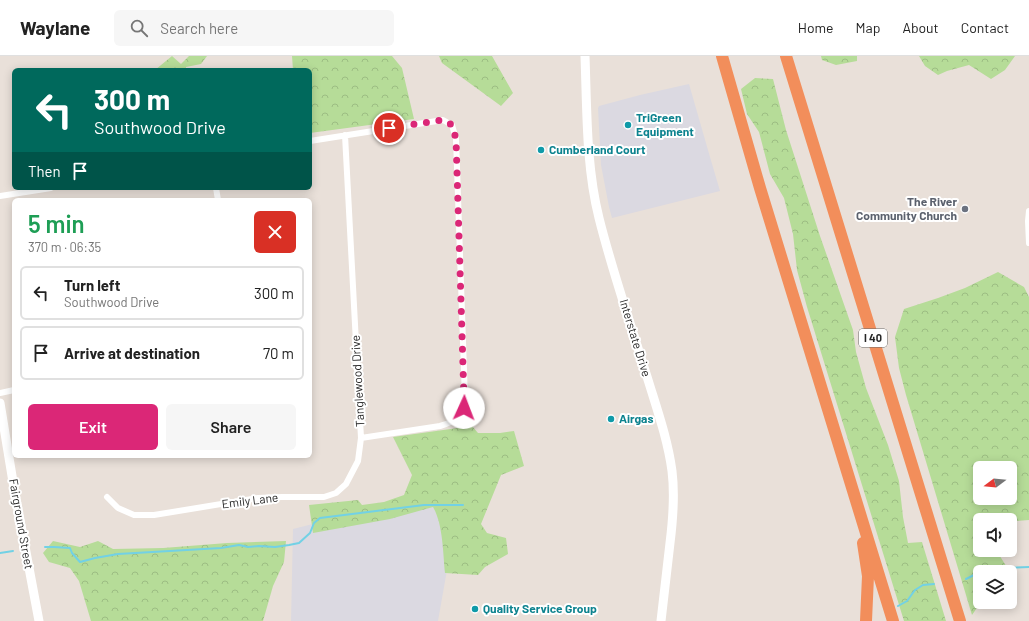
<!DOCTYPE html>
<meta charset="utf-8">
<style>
body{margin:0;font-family:Barlow,sans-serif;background:#f6f6f6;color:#222;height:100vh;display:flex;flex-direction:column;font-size:15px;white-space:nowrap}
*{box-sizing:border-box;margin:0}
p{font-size:13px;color:#767676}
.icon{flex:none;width:22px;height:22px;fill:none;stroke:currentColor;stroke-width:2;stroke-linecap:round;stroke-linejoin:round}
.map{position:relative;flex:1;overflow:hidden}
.panel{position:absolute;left:12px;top:142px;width:300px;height:260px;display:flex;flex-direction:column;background:#fff;border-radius:6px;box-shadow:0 2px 10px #0003}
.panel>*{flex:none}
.top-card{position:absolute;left:12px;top:12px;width:300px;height:122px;border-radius:6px;box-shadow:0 2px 10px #0003;background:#00695c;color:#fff;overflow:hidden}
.needle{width:26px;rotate:254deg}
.tools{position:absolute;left:973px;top:405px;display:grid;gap:8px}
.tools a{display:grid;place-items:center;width:44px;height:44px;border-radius:6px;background:#fff;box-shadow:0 2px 10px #0003;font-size:20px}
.pin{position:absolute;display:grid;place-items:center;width:34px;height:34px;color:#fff;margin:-17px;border:2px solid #fff;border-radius:50%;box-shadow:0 1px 4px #0007}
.me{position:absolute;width:44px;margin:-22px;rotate:2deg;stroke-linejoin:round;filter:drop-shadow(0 0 3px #0008)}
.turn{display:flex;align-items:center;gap:14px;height:84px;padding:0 16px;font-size:18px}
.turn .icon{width:52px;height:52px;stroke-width:2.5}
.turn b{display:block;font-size:28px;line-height:34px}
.then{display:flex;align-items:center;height:38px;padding:0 16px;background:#0003;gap:8px;font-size:15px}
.round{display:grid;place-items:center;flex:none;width:42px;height:42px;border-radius:6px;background:#f6f6f6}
.head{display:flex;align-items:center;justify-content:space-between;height:68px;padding:0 16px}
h1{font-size:24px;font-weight:600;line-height:30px;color:#1e9e55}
.primary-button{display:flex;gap:8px;margin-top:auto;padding:8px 16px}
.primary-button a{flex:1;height:46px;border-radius:6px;background:#db2777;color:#fff;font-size:16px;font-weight:600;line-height:46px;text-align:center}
.primary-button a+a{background:#f6f6f6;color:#222}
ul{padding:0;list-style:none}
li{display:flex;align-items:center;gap:12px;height:54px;margin:0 8px 6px;padding:0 8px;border:2px solid #e0e0e0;border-radius:6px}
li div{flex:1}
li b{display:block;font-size:15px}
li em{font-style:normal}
header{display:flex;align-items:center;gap:24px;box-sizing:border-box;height:56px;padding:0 20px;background:#fff;border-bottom:1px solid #e0e0e0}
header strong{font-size:19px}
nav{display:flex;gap:22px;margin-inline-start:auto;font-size:14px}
.search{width:280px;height:36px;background:#f6f6f6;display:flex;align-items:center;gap:10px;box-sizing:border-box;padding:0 14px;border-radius:6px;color:#767676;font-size:15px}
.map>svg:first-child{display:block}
</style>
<header>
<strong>Waylane</strong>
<div class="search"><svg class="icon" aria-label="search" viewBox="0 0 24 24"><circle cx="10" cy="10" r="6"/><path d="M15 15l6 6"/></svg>Search here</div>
<nav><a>Home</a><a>Map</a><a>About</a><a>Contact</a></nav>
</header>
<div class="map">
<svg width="1029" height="565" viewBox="0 0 1029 565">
<defs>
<pattern id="forest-crowns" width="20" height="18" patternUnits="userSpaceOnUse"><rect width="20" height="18" fill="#b6dc98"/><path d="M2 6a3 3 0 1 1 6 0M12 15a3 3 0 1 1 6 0" fill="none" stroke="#9cbd83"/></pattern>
</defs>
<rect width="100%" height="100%" fill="#e9e0d9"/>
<path fill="#dbd9e1" d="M 689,28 L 710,101 L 720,135 L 612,162 L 609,151 L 601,109 L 598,52 L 599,50 L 640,39 Z
M 439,436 L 453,480 L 438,565 L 291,565 L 293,473 Z"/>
<path fill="url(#forest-crowns)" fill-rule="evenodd" d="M 172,0 L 181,8 L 189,0 L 207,0 L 201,8 L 186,11 L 186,14 L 155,14 Z
M 292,0 L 392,0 L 402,12 L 414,63 L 310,77 L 310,14 L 293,14 Z
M 439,0 L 492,0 L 513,37 L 501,50 L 442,7 Z
M 821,0 L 857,0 L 857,5 L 836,9 L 822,4 Z
M 919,0 L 1015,0 L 1005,14 L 991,23 L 969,9 L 947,15 L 938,19 L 925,10 Z
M 755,22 L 773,23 L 786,74 L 820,180 L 853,274 L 856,296 L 866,332 L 888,389 L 899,425 L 903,461 L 908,487 L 922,486 L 946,565 L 904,565 L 807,251 L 797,214 L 793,178 L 784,142 L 770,118 L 759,76 L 747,58 L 741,33 Z
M 998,216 L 1024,231 L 1029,241 L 1029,464 L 1016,465 L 1010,467 L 1010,464 L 980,464 L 980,494 L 996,494 L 1010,516 L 980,516 L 981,546 L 972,559 L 906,339 L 899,312 L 895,281 L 904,253 L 938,242 L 965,232 ZM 980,412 L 1010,412 L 1010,442 L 980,442 Z
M 472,370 L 478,377 L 500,377 L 514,375 L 524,410 L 501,419 L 481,468 L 487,477 L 506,482 L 508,498 L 485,511 L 478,519 L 445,517 C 443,497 443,468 433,451 L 390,463 L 313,477 L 309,449 L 358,444 L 362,449 L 384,446 L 404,439 L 412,419 L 393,381 Z
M 53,485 L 80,491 L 98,485 L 113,493 L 163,492 L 227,487 L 286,485 L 284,506 L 273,530 L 263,565 L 91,565 L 79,525 L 70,512 L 49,506 L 43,497 Z"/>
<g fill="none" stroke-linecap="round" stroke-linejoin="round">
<path stroke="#72d1e5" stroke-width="2" d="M 45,491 L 54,491 L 70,492 L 72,497 L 80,506 L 95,502 L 118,498 L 221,492 L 239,489 L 248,491 L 259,490 L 275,491 L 289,489 L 299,487 L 310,477 L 314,467 L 320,462 L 424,449 L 463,449
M 0,497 L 13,495
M 981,516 L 986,513 L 1029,511
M 966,523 L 980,516
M 898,550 L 907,545 L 915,534 L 923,529 L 934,528"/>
<path stroke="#fff" stroke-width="6" d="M 310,85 L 443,64 L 452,69 L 456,83 L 465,343 C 462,362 457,365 440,370 L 361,382 L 345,79
M 216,132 L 218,144
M 0,140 L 51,132
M 1029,155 L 1028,165 L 1029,187
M 0,337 L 14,334
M 107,441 L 118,452 L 134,459 L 154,459 L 258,442 L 282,441 L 324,441 L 336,437 L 346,428 L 358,405 L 361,382"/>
<path stroke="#fff" stroke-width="9" d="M 585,0 C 587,54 586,110 599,162 C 613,218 632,272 649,327 C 658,356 668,385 672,415 C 675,439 673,463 670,487 C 667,513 664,539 661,565
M 0,347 L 14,432 L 39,565"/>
<path stroke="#f28e5b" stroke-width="12" d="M 722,0 L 760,132 L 893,565
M 786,0 L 960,565
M 863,487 L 868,520 L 866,565"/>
</g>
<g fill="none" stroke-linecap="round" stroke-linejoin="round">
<path stroke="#db2777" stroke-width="7" stroke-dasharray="0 12.6" d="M 389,72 L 443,64 L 452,69 L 456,83 L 464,343 L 464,352"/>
</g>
<g fill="#0f9aa8" stroke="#fff" stroke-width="1.5">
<circle cx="628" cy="69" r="4"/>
<circle cx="541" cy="94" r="4"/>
<circle cx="611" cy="363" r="4"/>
<circle cx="475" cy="553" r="4"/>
</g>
<circle fill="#6b7280" stroke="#fff" stroke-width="1.5" cx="965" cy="153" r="4"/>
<g text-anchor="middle" stroke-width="4" stroke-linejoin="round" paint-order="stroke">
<rect fill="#fff" stroke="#686868" stroke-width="1" x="859" y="273" width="28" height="18" rx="3"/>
<g font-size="11" font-weight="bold" fill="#272727">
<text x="873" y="286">I 40</text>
</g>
<g font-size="12" font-weight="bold" fill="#0d838f" stroke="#fff" text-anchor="start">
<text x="636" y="66">TriGreen<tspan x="636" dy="14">Equipment</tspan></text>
<text x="549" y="98">Cumberland Court</text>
<text x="619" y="367">Airgas</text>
<text x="483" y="557">Quality Service Group</text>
</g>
<g font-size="12" font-weight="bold" fill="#5b616d" stroke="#fff" text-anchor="end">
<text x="957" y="150">The River<tspan x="957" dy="14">Community Church</tspan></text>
</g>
<g font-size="12" fill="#272727" stroke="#fff">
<text transform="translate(635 282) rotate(73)" y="4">Interstate Drive</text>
<text transform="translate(358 325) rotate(-93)" y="4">Tanglewood Drive</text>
<text transform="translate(250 445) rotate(-7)" y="4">Emily Lane</text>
<text transform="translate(21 468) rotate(80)" y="4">Fairground Street</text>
</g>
</g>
</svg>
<div class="tools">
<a><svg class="needle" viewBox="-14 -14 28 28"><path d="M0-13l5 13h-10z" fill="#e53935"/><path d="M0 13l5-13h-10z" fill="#767676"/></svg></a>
<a><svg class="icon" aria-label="sound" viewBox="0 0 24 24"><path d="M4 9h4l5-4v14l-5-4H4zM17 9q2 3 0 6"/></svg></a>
<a><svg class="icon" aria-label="layers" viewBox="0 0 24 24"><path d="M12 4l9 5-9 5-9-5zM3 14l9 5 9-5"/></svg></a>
</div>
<div class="pin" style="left:389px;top:72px;background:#d93025"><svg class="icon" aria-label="arrive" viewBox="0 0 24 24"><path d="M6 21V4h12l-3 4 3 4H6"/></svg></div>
<svg class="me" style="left:464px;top:352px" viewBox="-20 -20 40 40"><circle r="19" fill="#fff"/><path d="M0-13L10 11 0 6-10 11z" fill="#db2777"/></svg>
<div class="top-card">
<div class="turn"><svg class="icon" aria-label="left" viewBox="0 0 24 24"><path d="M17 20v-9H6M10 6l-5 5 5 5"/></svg><div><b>300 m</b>Southwood Drive</div></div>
<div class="then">Then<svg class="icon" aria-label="arrive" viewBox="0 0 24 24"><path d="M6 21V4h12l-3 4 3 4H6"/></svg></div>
</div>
<section class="panel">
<div class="head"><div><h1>5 min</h1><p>370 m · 06:35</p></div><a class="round" style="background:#d93025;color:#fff"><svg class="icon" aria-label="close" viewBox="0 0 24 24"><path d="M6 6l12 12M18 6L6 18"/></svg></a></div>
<ul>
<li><svg class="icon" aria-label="left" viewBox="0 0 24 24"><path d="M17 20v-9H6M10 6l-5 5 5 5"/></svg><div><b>Turn left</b><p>Southwood Drive</p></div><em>300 m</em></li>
<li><svg class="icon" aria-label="arrive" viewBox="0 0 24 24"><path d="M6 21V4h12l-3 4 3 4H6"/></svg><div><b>Arrive at destination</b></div><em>70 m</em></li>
</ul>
<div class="primary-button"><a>Exit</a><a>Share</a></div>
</section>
</div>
